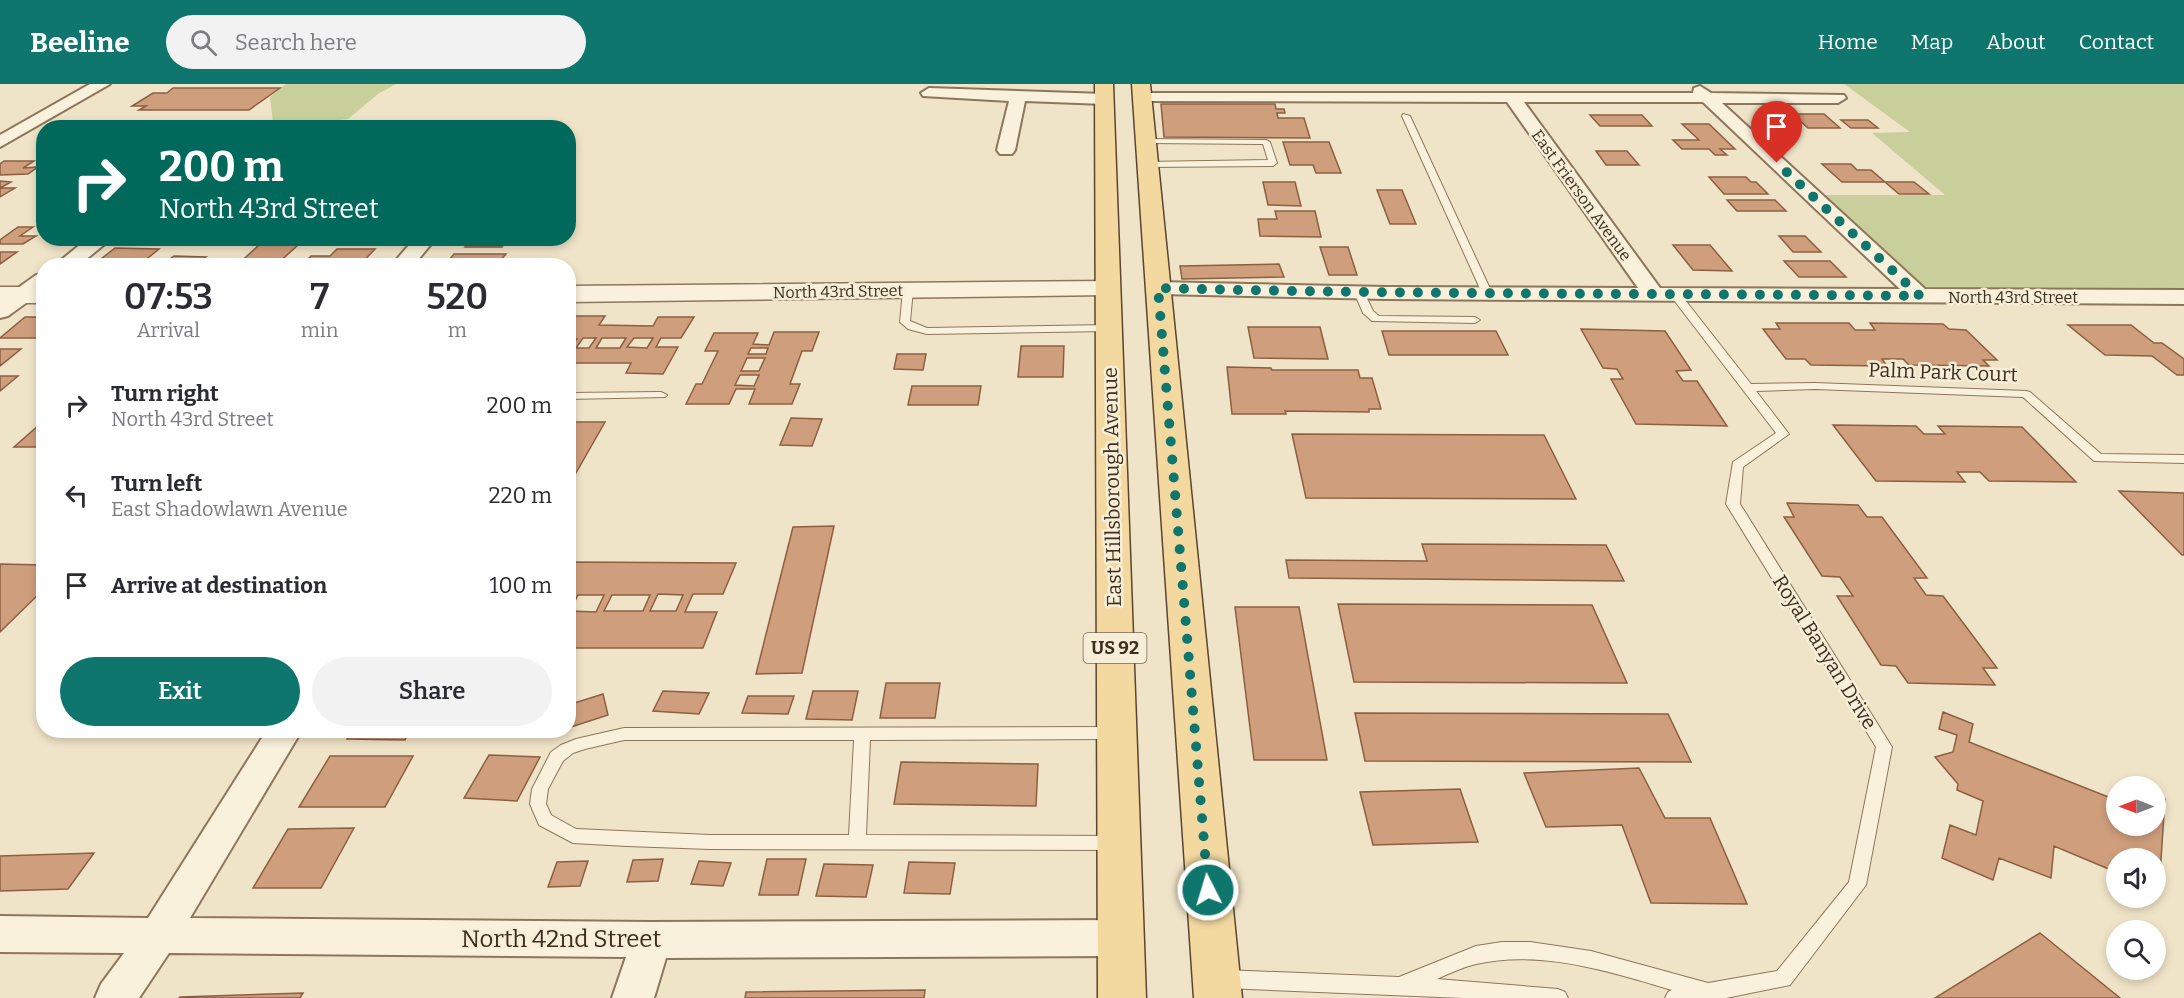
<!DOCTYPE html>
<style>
body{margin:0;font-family:Bitter,serif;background:#f2f2f3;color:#2b2b33;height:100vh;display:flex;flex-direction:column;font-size:22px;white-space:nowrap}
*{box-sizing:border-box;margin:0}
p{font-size:20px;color:#7c7c81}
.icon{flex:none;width:33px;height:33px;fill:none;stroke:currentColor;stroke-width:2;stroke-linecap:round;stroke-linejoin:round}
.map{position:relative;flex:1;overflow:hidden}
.panel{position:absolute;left:36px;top:174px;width:540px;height:480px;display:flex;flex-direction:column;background:#fff;border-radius:24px;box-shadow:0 3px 9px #0003}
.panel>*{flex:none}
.hud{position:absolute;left:36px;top:36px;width:540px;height:126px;border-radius:24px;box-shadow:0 3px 9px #0003;background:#00695c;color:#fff;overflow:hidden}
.needle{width:39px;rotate:270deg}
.fabs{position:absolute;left:2106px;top:692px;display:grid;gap:12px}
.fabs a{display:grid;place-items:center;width:60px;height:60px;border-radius:50%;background:#fff;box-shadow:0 3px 9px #0003;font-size:30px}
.pin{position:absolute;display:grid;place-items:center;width:51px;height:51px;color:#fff;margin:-62px -26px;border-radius:50% 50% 50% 0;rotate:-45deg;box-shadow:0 0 6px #0007}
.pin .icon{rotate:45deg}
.me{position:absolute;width:66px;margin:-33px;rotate:355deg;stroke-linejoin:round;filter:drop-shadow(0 0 4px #0008)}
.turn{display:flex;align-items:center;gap:21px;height:126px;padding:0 24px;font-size:27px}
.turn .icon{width:78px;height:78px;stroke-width:2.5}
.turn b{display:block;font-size:42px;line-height:51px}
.eta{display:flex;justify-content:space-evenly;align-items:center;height:102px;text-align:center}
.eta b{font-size:36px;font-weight:600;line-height:42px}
.primary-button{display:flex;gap:12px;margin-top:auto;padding:12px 24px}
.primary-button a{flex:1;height:69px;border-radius:36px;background:#0f766e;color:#fff;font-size:24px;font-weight:600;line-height:69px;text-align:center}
.primary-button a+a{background:#f2f2f3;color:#2b2b33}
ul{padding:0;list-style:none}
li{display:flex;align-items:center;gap:18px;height:90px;padding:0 24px}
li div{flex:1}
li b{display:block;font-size:22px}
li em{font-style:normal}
header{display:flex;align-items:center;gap:36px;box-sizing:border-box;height:84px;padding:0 30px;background:#0f766e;color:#fff}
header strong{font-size:28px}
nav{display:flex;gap:33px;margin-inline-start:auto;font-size:21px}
.search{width:420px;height:54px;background:#f2f2f3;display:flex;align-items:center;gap:15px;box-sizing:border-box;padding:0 21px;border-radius:33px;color:#7c7c81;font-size:22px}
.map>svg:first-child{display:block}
</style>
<header>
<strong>Beeline</strong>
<div class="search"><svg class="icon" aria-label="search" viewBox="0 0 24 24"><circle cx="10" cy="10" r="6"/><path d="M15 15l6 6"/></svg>Search here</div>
<nav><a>Home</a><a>Map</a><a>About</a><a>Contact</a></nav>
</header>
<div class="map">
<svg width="2184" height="914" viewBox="0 0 2184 914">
<rect width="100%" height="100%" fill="#f0e4c8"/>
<path fill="#c9cf9b" d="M 286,0 L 396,0 L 378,10 L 348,35 L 301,40 L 273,38 L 270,13 Z
M 1844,0 L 2184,0 L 2184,213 L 1920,212 L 1812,111 L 1945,111 L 1872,49 L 1910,48 Z"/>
<path fill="#cf9f7d" stroke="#8d5f41" stroke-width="1.5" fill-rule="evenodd" d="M 173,4 L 280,4 L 249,26 L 139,26 L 146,22 L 132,22 L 153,9 L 167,9 Z
M 1161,20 L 1275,20 L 1276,25 L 1284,25 L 1285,29 L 1277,29 L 1278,34 L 1304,34 L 1310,54 L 1164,53 Z
M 1792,30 L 1824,30 L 1840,44 L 1808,44 Z
M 1590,31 L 1642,31 L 1652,42 L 1600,42 Z
M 1841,36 L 1868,36 L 1878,44 L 1851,44 Z
M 1682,40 L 1709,40 L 1735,65 L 1720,65 L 1727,71 L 1715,71 L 1709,65 L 1682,65 L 1673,56 L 1699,56 Z
M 1283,58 L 1329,58 L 1341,89 L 1316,89 L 1313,81 L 1290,81 Z
M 1596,67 L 1627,67 L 1639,81 L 1606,81 Z
M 4,77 L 34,77 L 23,84 L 38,83 L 28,90 L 0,91 L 0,80 Z
M 1822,80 L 1851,80 L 1857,86 L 1871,86 L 1885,98 L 1842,98 Z
M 1709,93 L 1746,93 L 1751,98 L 1756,98 L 1768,110 L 1724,110 Z
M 0,97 L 11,98 L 0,104 L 15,104 L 0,113 Z
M 1263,98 L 1295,98 L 1301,122 L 1268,121 Z
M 1885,98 L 1914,98 L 1929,110 L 1899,110 Z
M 1377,106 L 1402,106 L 1416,140 L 1390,140 Z
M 1727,116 L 1775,116 L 1786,127 L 1737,127 Z
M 1275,127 L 1315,127 L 1321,153 L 1260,152 L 1258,135 L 1277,135 Z
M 18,143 L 33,143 L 20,152 L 36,152 L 23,160 L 0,160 L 0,156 Z
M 1779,152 L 1805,152 L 1821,168 L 1793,168 Z
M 472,154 L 508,154 L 502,163 L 465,163 Z
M 259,161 L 298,161 L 275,182 L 236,182 Z
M 1673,161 L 1710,161 L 1732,187 L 1693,186 Z
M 1320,163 L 1348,163 L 1357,191 L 1329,191 Z
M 115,164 L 159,165 L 138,182 L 92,182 Z
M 337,165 L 375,165 L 359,182 L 302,182 L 311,172 L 330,172 Z
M 0,168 L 17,168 L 0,180 Z
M 454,170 L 506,170 L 499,178 L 517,178 L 514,182 L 444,182 Z
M 174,172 L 206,173 L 195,182 L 160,182 Z
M 1784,177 L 1830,177 L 1846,193 L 1799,193 Z
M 1279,180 L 1284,193 L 1182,195 L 1180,182 Z
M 570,232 L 605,232 L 599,241 L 653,242 L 658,233 L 694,233 L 681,254 L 661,254 L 656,263 L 678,263 L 663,290 L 626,289 L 631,279 L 575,279 L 568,289 L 568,264 L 577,255 L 568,255 ZM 583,254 L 596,254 L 589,264 L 576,264 ZM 602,254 L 626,254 L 620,264 L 596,264 ZM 634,254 L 653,254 L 647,264 L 627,263 Z
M 25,233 L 44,233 L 44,254 L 0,254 Z
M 1776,239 L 1849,239 L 1855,246 L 1875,246 L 1870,239 L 1943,240 L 1949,245 L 1966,246 L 1997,276 L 1983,276 L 1989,282 L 1909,281 L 1903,275 L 1882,275 L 1887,282 L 1811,281 L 1805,275 L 1786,275 L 1763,245 L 1780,245 Z
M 2068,241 L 2131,241 L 2154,259 L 2162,259 L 2184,275 L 2184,291 L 2177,291 L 2152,272 L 2105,271 Z
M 1248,243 L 1320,243 L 1328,275 L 1254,274 Z
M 1581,245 L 1665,247 L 1691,286 L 1676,287 L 1683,297 L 1697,297 L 1727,342 L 1636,340 L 1611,295 L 1623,295 L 1617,285 L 1603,284 Z
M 1382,247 L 1496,247 L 1508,271 L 1389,271 Z
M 774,248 L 819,248 L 812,267 L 802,267 L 790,300 L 800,300 L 792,320 L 749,320 L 755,305 L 736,305 L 729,320 L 686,320 L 696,300 L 702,300 L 718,267 L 705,267 L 714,249 L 758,249 L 753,260 L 769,261 ZM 751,264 L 768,264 L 766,270 L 748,270 ZM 747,274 L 765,274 L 759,287 L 741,287 ZM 740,291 L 759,291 L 754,302 L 735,301 Z
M 1021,262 L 1064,262 L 1063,293 L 1018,293 Z
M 0,265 L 21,265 L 0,282 Z
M 897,270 L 926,270 L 923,286 L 894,285 Z
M 1227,283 L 1271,284 L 1272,286 L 1358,286 L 1360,294 L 1372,294 L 1381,325 L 1369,325 L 1369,328 L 1285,327 L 1286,330 L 1232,330 Z
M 0,292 L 18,292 L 0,307 Z
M 912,302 L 981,302 L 978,321 L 908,321 Z
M 791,334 L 822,335 L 812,362 L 780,361 Z
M 568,338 L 605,338 L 568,403 Z
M 39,341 L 44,341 L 44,363 L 14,363 Z
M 1833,341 L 1916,342 L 1924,350 L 1945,350 L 1938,342 L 2022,343 L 2076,398 L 1989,397 L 1980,388 L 1957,388 L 1965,398 L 1876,397 Z
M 1292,350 L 1544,351 L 1576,415 L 1306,414 Z
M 2119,407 L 2184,409 L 2184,471 L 2182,471 Z
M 1787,419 L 1858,421 L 1867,433 L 1882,433 L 1927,494 L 1914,494 L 1926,511 L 1943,512 L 1997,584 L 1983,584 L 1995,601 L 1908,599 L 1896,582 L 1881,581 L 1837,512 L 1853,512 L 1840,493 L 1822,492 L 1784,433 L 1794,433 Z
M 834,442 L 802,589 L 756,590 L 793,443 Z
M 1422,460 L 1606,461 L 1624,497 L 1289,494 L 1286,476 L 1427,477 Z
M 568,478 L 736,479 L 723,510 L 693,510 L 685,528 L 717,528 L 703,564 L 568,564 ZM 658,510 L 683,511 L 676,527 L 650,527 ZM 578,511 L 604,511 L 596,528 L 570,527 ZM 612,511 L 650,511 L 643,527 L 604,527 Z
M 0,480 L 44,481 L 44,505 L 0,548 Z
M 1338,520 L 1592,521 L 1627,599 L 1354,598 Z
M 1235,523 L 1299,523 L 1327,676 L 1254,676 Z
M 886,599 L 940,599 L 935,634 L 880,634 Z
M 663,607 L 709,609 L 699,630 L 653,627 Z
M 813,607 L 858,607 L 852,636 L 806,635 Z
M 603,610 L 608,631 L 568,644 L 568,621 Z
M 748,612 L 794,612 L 788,630 L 742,629 Z
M 1943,628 L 1973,640 L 1969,658 L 2116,716 L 2116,741 L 2156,741 L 2156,711 L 2165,715 L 2159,806 L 2156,805 L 2156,774 L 2116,774 L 2116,788 L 2054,762 L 2051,794 L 1999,774 L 1993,796 L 1942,774 L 1950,741 L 1976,751 L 1983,717 L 1957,706 L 1958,700 L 1935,673 L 1953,668 L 1957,651 L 1939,645 Z
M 1355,629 L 1668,630 L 1691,678 L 1365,677 Z
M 127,646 L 187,646 L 185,649 L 125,649 Z
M 352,646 L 410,646 L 405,656 L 347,655 Z
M 489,671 L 540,673 L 517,717 L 464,714 Z
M 330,672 L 413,672 L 385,723 L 299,723 Z
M 901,678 L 1038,680 L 1036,722 L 894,720 Z
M 1639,684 L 1665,734 L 1710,734 L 1747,820 L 1651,819 L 1622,741 L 1546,743 L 1524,689 Z
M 1460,705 L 1478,758 L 1373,761 L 1360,708 Z
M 354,744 L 321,804 L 253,804 L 288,745 Z
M 94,769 L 68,805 L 0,807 L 0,772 Z
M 663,775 L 658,797 L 627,798 L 633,776 Z
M 767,775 L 806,775 L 798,811 L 759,811 Z
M 588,777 L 580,802 L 548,803 L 557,778 Z
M 699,777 L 731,779 L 723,802 L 691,800 Z
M 909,778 L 955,779 L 950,810 L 904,809 Z
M 824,780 L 873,781 L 866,813 L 816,812 Z
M 2040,849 L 2120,914 L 1935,914 Z
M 925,906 L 924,914 L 745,914 L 746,908 Z
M 303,909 L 300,914 L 179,914 L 180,913 Z"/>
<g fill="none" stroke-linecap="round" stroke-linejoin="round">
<g stroke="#8d765c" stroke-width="2">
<path id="service" d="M 1403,30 L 1410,32 L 1492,209 L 1491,211 L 1483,211 L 1482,209 L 1402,32 Z
M 1143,55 L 1266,56 L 1270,58 L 1277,79 L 1273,82 L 1148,83 L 1145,82 L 1145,78 L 1268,76 L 1263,60 L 1146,59 L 1143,59 Z
M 908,203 L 913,206 L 910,237 L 927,244 L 1109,241 L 1114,244 L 1109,247 L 927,250 L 908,245 L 900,238 L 903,206 Z
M 1359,205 L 1363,206 L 1373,227 L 1379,232 L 1475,233 L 1480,236 L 1475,239 L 1372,237 L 1363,229 L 1354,208 Z
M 1674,206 L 1678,207 L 1751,300 L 1815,299 L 2026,307 L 2030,308 L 2101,370 L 2184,371 L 2184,379 L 2094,377 L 2023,313 L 1815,305 L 1756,307 L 1789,350 L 1743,383 L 1740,420 L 1892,663 L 1866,801 L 1790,901 L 1726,914 L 1665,914 L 1668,908 L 1672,906 C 1611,888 1541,865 1476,880 C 1463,883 1450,889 1437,895 L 1558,905 L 1565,908 L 1568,914 L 1463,914 L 1224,904 L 1217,901 L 1214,895 L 1217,889 L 1224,886 L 1399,893 L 1476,862 L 1502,858 L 1530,858 L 1591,867 L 1708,899 L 1777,887 L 1849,798 L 1876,663 L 1726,420 L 1733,378 L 1776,349 L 1670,211 L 1669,209 Z
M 661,308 L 667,311 L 665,313 L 568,315 L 568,309 Z
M 1115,643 L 1121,645 L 1123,649 L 1121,653 L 1115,655 L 870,656 L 866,751 L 1114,752 L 1120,754 L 1123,759 L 1120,764 L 1114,766 L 710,765 L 627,762 L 573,759 L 539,741 L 530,720 L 532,705 L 551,668 L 561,661 L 576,655 L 624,644 ZM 624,656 L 854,656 L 849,751 L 710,751 L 576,745 L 551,731 L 546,720 L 548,705 L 563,677 L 573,669 L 585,665 Z"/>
</g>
<g stroke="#8d765c" stroke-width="4">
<path id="minor" d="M 90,0 L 110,0 L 0,63 L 0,51 Z
M 1700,2 L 1711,9 L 1844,11 L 1846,14 L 1838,19 L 1722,19 L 1925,205 L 2184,206 L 2184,220 L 1386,215 L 1158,210 L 1150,209 L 1147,204 L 1150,199 L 1158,198 L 1386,203 L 1638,204 L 1507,18 L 1142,17 L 1136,15 L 1134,12 L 1136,9 L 1693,9 L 1694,4 ZM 1524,18 L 1703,18 L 1900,205 L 1660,204 Z
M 929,4 L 1104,10 L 1112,15 L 1104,20 L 1025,17 L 1015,66 L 1012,70 L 1000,70 L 997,66 L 1009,17 L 923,12 L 921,9 Z
M 88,154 L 112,154 L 78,182 L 54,182 Z
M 415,154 L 436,154 L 413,182 L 391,182 Z
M 44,190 L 44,206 L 8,232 L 0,234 L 0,217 L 36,191 Z
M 267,646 L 302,646 L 190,834 L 652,838 L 1121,836 L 1135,842 L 1141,854 L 1135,866 L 1121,872 L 666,874 L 654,914 L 612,914 L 626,873 L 169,869 L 139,914 L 95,914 L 101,900 L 124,869 L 0,868 L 0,832 L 148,834 Z"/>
</g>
<g stroke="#8d765c" stroke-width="3">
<path id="tertiary" d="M 1108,197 L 1117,199 L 1120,204 L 1117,209 L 1108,211 L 568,218 L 568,202 Z
M 0,203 L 44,203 L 44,219 L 0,219 Z"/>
</g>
<g stroke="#5b4430" stroke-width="3">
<path id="primary" d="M 1095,0 L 1113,0 L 1146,914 L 1098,914 Z
M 1132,0 L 1150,0 L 1242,914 L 1194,914 Z"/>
</g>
<use href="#service" fill="#faf1dc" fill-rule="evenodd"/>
<use href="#minor" fill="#faf1dc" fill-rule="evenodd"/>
<use href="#tertiary" fill="#faf1dc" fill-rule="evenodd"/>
<use href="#primary" fill="#f3d9a0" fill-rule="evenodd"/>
</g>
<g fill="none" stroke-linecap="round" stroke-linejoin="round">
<path stroke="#0f766e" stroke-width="10" stroke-dasharray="0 18" d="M 1208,806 L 1158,204 C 1412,211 1666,209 1920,212 L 1777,79"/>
</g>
<g text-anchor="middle" stroke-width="5" stroke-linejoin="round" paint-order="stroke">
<g font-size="16" fill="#3d2e20" stroke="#f7eed8">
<text transform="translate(1582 111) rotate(54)" y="6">East Frierson Avenue</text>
<text transform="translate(838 207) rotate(-1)" y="6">North 43rd Street</text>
<text x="2013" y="219">North 43rd Street</text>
</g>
<rect fill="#f7eed8" stroke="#756857" stroke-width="1.5" x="1083.5" y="549" width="63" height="30" rx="4.5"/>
<g font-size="18" font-weight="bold" fill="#3d2e20">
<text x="1115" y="570">US 92</text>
</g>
<g font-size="20" fill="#3d2e20" stroke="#f7eed8">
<text transform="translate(1943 288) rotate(2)" y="7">Palm Park Court</text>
<text transform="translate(1112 403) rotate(-91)" y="7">East Hillsborough Avenue</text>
<text transform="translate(1825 568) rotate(58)" y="7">Royal Banyan Drive</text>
</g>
<g font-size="24" fill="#3d2e20" stroke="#f7eed8">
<text x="561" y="863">North 42nd Street</text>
</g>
</g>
</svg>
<div class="fabs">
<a><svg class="needle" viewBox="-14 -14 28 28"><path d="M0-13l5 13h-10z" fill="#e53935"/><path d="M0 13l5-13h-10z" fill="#7c7c81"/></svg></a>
<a><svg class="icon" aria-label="sound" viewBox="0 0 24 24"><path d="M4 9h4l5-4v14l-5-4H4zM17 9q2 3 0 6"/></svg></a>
<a><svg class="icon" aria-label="search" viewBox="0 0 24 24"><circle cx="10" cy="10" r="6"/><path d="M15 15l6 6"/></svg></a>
</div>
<div class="pin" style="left:1777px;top:79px;background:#d93025"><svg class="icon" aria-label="arrive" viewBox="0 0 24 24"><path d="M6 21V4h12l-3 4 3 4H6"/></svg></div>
<svg class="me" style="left:1208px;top:806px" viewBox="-20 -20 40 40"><circle r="17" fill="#0f766e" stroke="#fff" stroke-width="3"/><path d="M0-11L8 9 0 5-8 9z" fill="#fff"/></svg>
<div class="hud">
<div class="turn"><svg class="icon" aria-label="right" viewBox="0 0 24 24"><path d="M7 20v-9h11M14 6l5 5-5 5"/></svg><div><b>200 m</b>North 43rd Street</div></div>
</div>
<section class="panel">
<div class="eta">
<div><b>07:53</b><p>Arrival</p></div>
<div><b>7</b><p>min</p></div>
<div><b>520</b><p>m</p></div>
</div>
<ul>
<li><svg class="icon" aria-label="right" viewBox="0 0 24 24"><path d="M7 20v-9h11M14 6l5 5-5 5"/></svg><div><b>Turn right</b><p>North 43rd Street</p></div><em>200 m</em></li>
<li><svg class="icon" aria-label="left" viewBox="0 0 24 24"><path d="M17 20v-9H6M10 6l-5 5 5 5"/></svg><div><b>Turn left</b><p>East Shadowlawn Avenue</p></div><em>220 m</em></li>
<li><svg class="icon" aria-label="arrive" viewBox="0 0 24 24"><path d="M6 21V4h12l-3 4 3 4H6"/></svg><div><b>Arrive at destination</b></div><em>100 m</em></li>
</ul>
<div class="primary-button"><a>Exit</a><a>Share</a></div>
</section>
</div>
